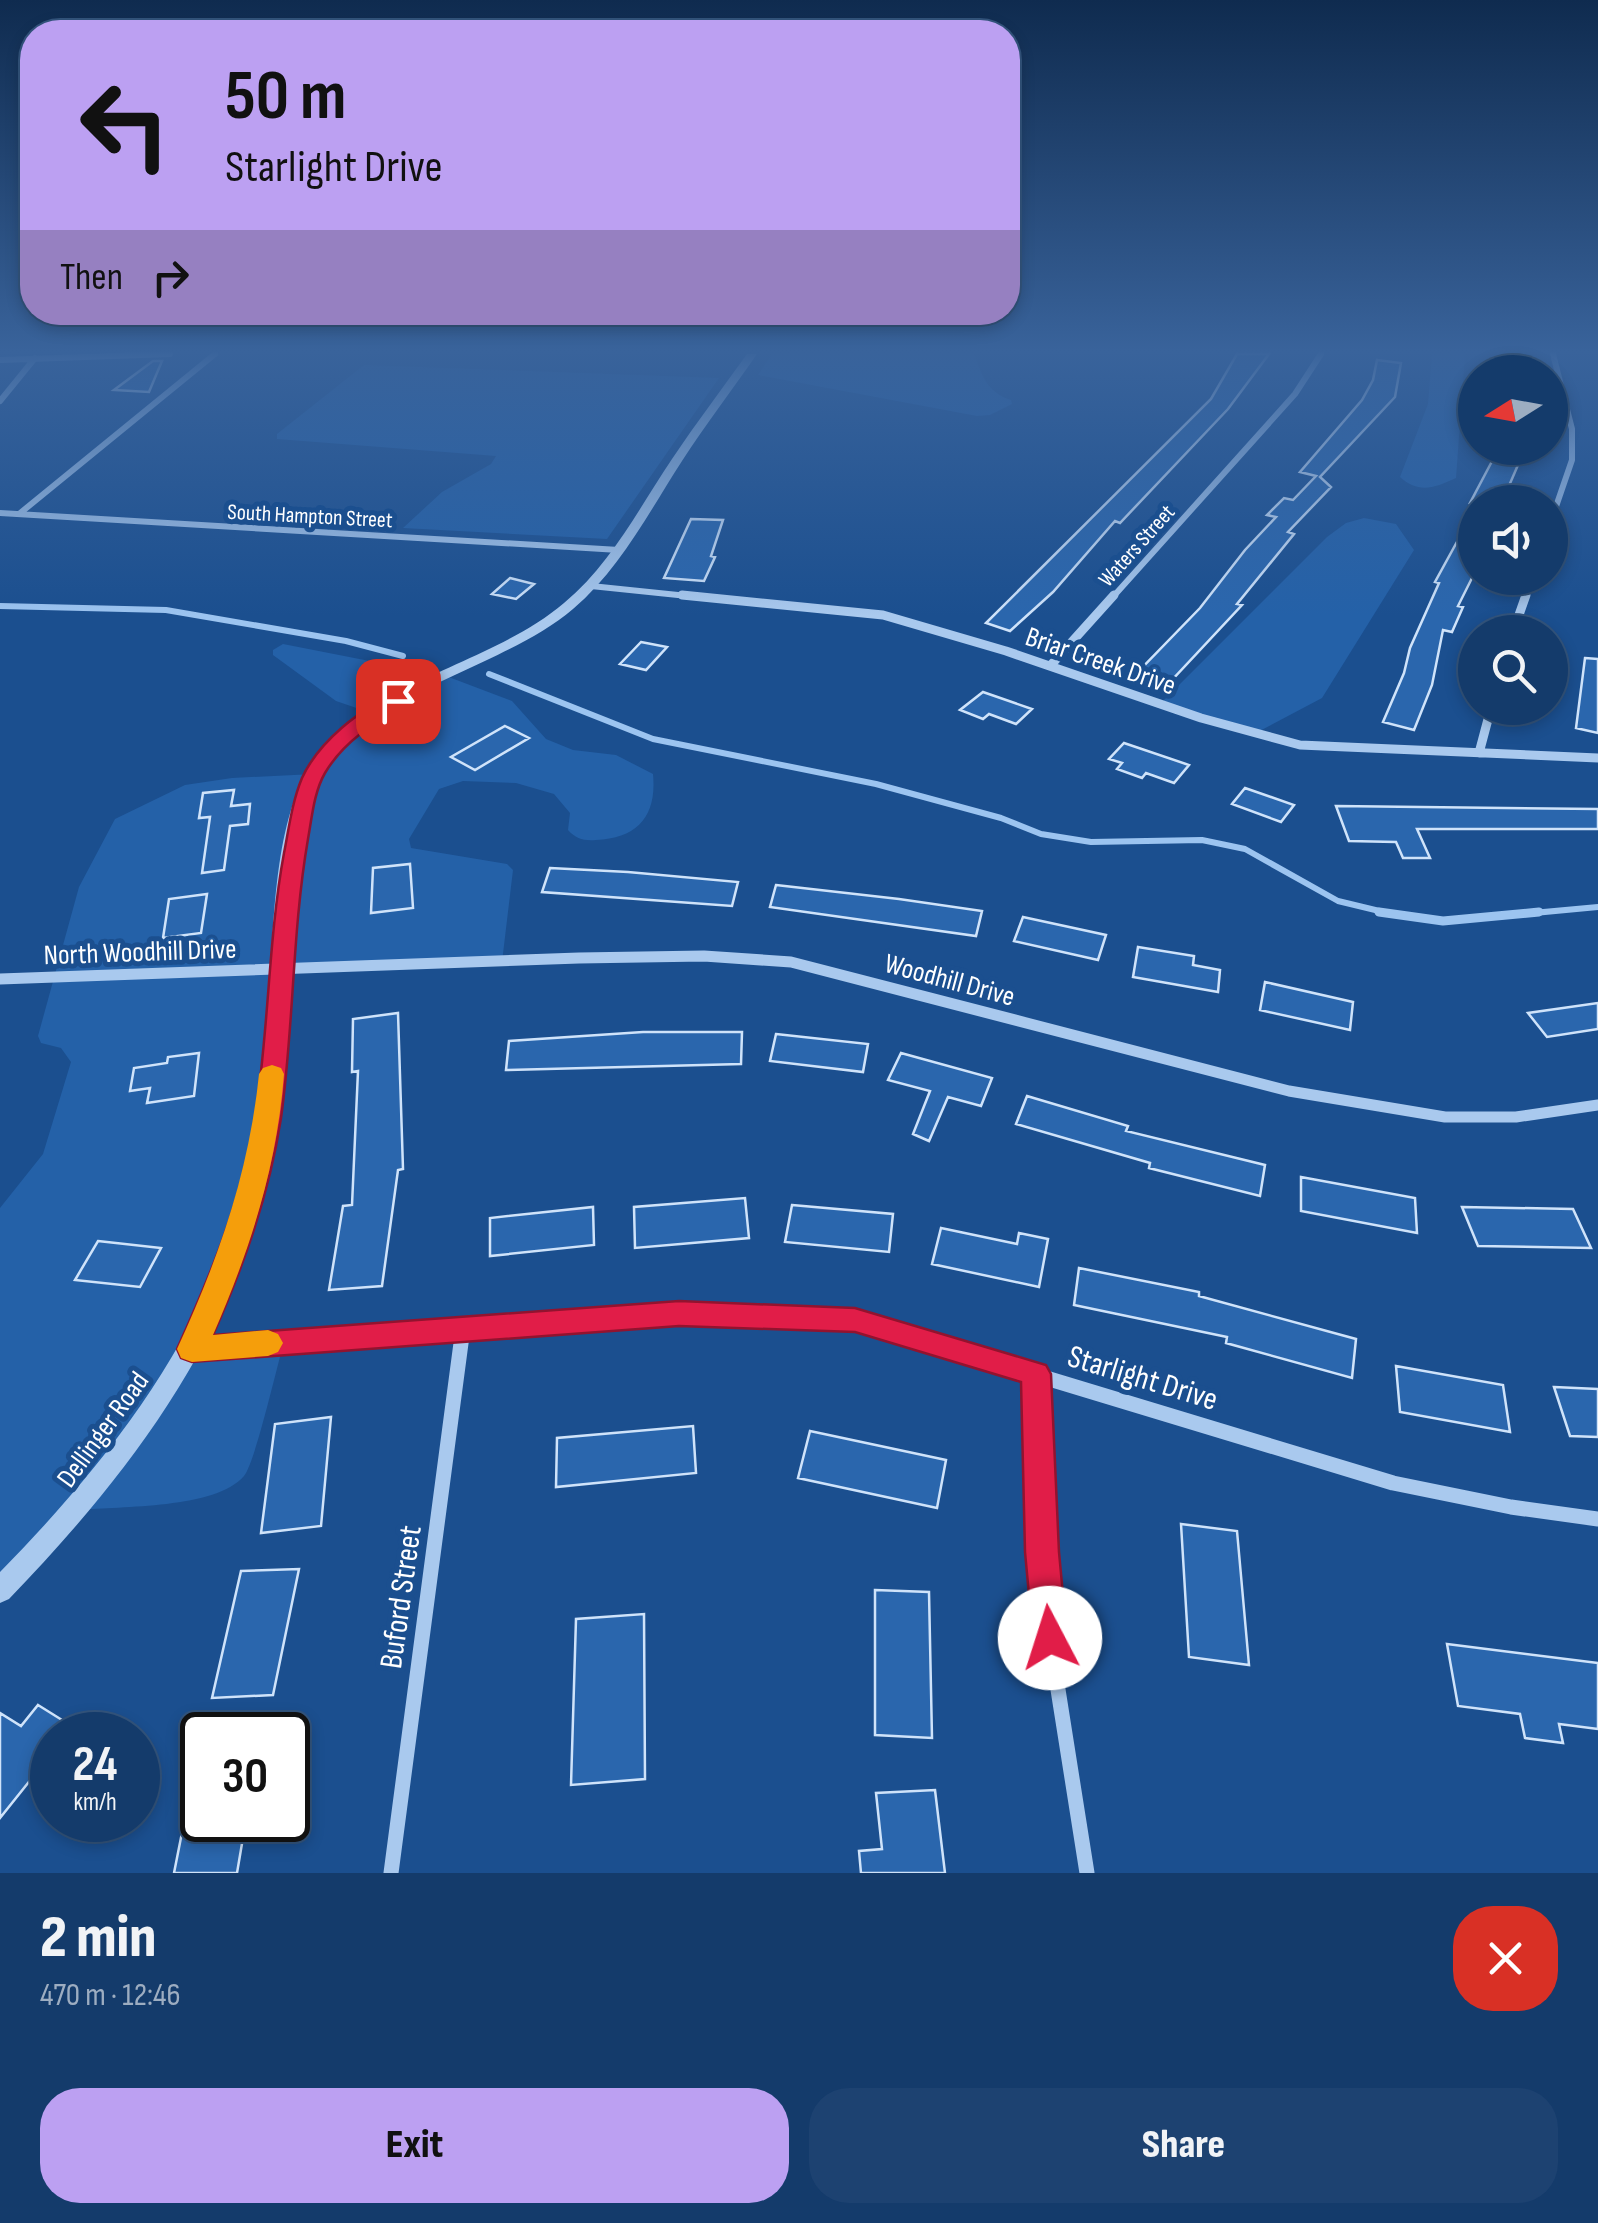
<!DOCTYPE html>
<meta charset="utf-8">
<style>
body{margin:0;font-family:"Sofia Sans Condensed",sans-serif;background:#1d4271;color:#f1f3f6;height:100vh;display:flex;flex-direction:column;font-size:38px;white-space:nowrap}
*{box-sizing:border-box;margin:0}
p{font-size:32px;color:#9dadc1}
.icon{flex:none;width:55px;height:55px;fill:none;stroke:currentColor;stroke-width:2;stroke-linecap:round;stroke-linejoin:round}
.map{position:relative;height:1873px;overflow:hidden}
.drawer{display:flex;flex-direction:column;background:#143b6b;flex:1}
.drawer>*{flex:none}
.hud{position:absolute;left:20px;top:20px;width:1000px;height:305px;border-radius:40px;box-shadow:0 5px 15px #0003,0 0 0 2px #33557e;background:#bca0f2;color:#111;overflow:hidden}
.needle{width:65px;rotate:259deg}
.tools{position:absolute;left:1458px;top:355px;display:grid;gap:20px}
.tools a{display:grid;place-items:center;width:110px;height:110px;border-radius:50%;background:#143b6b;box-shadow:0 5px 15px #0003,0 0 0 2px #33557e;font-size:50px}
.speed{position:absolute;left:30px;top:1712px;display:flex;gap:20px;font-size:50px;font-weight:700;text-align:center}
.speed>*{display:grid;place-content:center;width:130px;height:130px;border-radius:50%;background:#143b6b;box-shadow:0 5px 15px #0003,0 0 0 2px #33557e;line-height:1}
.speed small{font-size:25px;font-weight:400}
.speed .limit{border:5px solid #111;border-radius:15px;background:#fff;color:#111}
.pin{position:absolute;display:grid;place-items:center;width:85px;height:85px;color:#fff;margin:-42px;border-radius:20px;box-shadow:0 5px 15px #0006}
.me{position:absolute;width:110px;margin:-55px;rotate:355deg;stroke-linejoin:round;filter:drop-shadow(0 0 8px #0008)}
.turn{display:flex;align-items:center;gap:35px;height:210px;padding:0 40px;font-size:45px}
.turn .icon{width:130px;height:130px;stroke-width:2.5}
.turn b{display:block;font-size:70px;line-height:85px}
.then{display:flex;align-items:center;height:95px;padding:0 40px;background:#0003;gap:20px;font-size:38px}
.round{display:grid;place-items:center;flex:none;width:105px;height:105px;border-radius:40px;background:#1d4271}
.head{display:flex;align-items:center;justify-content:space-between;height:170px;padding:0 40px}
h1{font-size:60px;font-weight:800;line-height:75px}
.primary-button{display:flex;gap:20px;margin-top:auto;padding:20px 40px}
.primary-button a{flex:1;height:115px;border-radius:40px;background:#bca0f2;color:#111;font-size:40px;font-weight:800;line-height:115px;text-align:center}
.primary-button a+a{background:#1d4271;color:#f1f3f6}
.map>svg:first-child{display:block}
</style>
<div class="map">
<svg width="1598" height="1873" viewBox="0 0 1598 1873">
<rect width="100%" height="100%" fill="#1b4f8f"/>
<path fill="#2461a8" d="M 772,354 L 974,354 C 982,376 987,392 1011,400 L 1012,404 L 990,415 L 977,416 L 758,375 Z
M 1432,354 L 1465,354 L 1456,478 C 1434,488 1419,494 1400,477 L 1428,404 Z
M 364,365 L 719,378 L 607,539 L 403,528 L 442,492 L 491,464 L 496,456 L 277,439 L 277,434 Z
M 1364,518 L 1396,524 L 1414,550 L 1322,698 L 1252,735 L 1157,707 L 1327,537 L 1346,523 Z
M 283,644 L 446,676 L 512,701 L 546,739 L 573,750 L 616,755 L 653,774 C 657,816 638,838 596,840 C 584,841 576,839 568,830 L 570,813 L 554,794 L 516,783 L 463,781 L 439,789 L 409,839 L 411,848 L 507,864 L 513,870 L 502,962 L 282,969 L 248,1210 L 192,1348 L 284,1342 C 277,1366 255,1463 244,1476 C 216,1509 121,1506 79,1510 L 0,1590 L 0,1208 L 43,1154 L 71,1062 L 61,1048 L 41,1043 L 38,1036 L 79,887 L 115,819 L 185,785 L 232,778 L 314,774 L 374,714 L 336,701 L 273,655 L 273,650 Z"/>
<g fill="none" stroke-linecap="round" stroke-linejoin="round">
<path stroke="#9cc4f0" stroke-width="6" d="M 0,606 L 166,610 L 346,641 L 403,656
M 489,674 L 653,739 L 876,784 L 1001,818 L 1041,834 L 1091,842 L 1202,840 L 1245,849 L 1338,901 L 1396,915
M 1512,915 L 1598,907"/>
<path stroke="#9cc4f0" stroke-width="9" d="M 1379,912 L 1443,921 L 1539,912"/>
</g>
<path fill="#2a66ad" stroke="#cfe3fa" stroke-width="2.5" d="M 1237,354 L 1269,354 L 1228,409 L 1120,523 L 1115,521 L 1053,592 L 1010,631 L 986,623 L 1211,399 Z
M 1377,360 L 1401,363 L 1395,397 L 1320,477 L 1331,487 L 1288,532 L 1294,534 L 1237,604 L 1242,605 L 1170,682 L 1138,672 L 1200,608 L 1245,550 L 1276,517 L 1267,515 L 1284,498 L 1293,500 L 1316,476 L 1300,472 L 1362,400 L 1373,380 Z
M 153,361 L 162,361 L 149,392 L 114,390 Z
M 1499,448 L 1524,451 L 1502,502 L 1470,503 Z
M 1475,509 L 1475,572 L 1458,606 L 1463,607 L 1452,632 L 1443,630 L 1432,685 L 1414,730 L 1383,722 L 1404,673 L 1410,648 L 1439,583 L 1435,582 Z
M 691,519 L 723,520 L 711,556 L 715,557 L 704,581 L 664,578 Z
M 510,578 L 534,584 L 516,599 L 492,594 Z
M 641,642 L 667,647 L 646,670 L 620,664 Z
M 1585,658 L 1598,659 L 1598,733 L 1576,728 Z
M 983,692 L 1032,709 L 1016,724 L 989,714 L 983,719 L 960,710 Z
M 505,726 L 529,738 L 475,770 L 451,757 Z
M 1124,743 L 1189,765 L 1174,783 L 1146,773 L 1142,778 L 1117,769 L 1122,763 L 1109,759 Z
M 1245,788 L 1294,805 L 1281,822 L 1232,804 Z
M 234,790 L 231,806 L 250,804 L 248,824 L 230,826 L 224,870 L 202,873 L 210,817 L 199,818 L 203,793 Z
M 1336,806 L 1598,809 L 1598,829 L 1417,829 L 1430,858 L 1403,858 L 1396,842 L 1349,841 Z
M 410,864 L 413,908 L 371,913 L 373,868 Z
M 550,868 L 628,872 L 738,882 L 732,906 L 542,892 Z
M 776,885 L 899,899 L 982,911 L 976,936 L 770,907 Z
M 207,894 L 201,933 L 163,938 L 169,899 Z
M 1023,917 L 1106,935 L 1098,960 L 1014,941 Z
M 1138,947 L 1194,956 L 1193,965 L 1220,970 L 1218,992 L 1133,977 Z
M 1265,982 L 1353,1002 L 1350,1030 L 1260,1010 Z
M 1598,1003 L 1598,1029 L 1547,1037 L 1528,1013 Z
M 398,1013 L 403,1169 L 398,1170 L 382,1286 L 329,1290 L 343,1206 L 352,1205 L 358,1071 L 352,1072 L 353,1019 Z
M 643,1032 L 742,1032 L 741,1064 L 506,1070 L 509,1041 Z
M 776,1034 L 868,1044 L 863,1072 L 770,1061 Z
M 199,1053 L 194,1096 L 147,1103 L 150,1088 L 130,1091 L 134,1068 L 167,1063 L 168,1057 Z
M 901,1053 L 992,1078 L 981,1106 L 948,1097 L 929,1141 L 913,1134 L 930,1091 L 888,1080 Z
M 1027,1096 L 1128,1126 L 1126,1131 L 1265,1165 L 1260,1196 L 1149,1168 L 1150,1163 L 1016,1124 Z
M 1301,1177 L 1415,1198 L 1417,1233 L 1301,1211 Z
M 745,1198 L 749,1238 L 635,1248 L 634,1207 Z
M 792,1205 L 893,1214 L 889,1252 L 785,1242 Z
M 593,1207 L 594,1245 L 490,1256 L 490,1218 Z
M 1462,1207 L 1573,1209 L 1591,1248 L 1478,1246 Z
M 941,1228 L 1017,1244 L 1019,1233 L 1048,1239 L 1039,1287 L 932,1264 Z
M 98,1241 L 161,1248 L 140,1287 L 75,1280 Z
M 1079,1268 L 1199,1292 L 1199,1296 L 1356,1339 L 1352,1378 L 1226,1343 L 1227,1337 L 1074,1305 Z
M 1396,1366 L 1503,1385 L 1510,1432 L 1400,1412 Z
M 1554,1387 L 1598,1389 L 1598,1437 L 1570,1436 Z
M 331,1417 L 321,1526 L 261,1533 L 275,1424 Z
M 693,1426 L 696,1473 L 556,1487 L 557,1438 Z
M 810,1431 L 946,1460 L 937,1508 L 798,1478 Z
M 1181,1524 L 1237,1531 L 1249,1665 L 1189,1657 Z
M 299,1569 L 273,1695 L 212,1698 L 241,1571 Z
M 875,1590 L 929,1592 L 932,1738 L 875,1735 Z
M 644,1614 L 645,1779 L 571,1785 L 576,1619 Z
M 1447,1644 L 1598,1663 L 1598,1729 L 1559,1724 L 1563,1743 L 1525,1738 L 1520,1714 L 1458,1706 Z
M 38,1705 L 86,1735 L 52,1735 L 52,1753 L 0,1818 L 0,1713 L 21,1726 Z
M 193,1777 L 202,1778 L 202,1820 L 246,1820 L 237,1873 L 174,1873 Z
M 935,1790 L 945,1873 L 861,1873 L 859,1851 L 882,1849 L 876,1793 Z"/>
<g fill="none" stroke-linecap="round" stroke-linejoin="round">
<path stroke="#a9c9ee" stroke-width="6" d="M 0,360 L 170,354
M 0,401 L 35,358
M 0,513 L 619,550
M 19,514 L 215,354
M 1550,524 L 1572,460 L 1572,429 L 1553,354
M 591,586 L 707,598
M 1112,598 L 1295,394 L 1321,354
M 1525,598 L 1532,578"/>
<path stroke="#a9c9ee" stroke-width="9" d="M 682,595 L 883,615 L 1006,651 L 1201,718 L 1300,745 L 1598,758
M 1513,632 L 1526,595
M 1051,665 L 1114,595
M 1479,753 L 1491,708"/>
<path stroke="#a9c9ee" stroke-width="11" d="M 0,979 L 579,958 L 704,956 L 791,962 L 1289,1091 L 1445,1117 L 1516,1117 L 1598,1105
M 453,1330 L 679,1314 L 855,1320 L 889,1330"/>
<path stroke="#a9c9ee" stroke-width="15" d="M 881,1328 L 1393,1483 L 1511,1507 L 1598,1519
M 192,1349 L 488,1328
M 1036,1374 L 1050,1639 L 1087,1873
M 391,1873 L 463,1328"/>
<path fill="#a9c9ee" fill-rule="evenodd" d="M 747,354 L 757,354 C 732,390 706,424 682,461 C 649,512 620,569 573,609 C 502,670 365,691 321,777 C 284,849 291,969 284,1049 C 279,1103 274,1157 259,1209 C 215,1362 118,1486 9,1599 L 0,1603 L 0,1572 C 103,1467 194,1352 238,1209 C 256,1149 262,1085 267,1023 C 274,951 270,833 308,771 C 365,679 486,669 564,603 C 611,564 639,508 672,459 C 696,423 722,389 747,354 Z"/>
</g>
<linearGradient id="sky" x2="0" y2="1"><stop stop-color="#0f2b4f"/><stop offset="0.57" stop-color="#39639b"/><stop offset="1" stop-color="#39639b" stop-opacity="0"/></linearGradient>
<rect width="1598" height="616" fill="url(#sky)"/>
<path fill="#e11d48" stroke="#92132f" stroke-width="2.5" d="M 398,695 L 408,701 L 405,705 C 374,723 344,741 325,773 C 314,792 312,817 308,839 C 292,931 294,1026 281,1118 C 269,1195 244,1265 213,1335 L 679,1301 L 855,1308 L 1046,1365 L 1051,1374 L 1059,1552 L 1067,1638 L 1062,1651 L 1050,1656 L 1038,1651 L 1033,1638 L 1025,1552 L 1021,1382 L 855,1332 L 679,1326 L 192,1362 L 181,1358 L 177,1349 C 211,1274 242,1200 255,1118 C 269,1030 268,940 284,853 C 289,828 292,802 302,778 C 318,743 361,706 398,695 Z"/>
<path fill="#f59e0b" d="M 272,1065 L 281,1068 L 284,1074 C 277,1167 250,1250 213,1335 L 268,1330 L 278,1334 L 283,1343 L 278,1352 L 268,1356 L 192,1362 L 181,1358 L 177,1349 C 218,1260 249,1173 259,1074 L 263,1068 Z"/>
<g text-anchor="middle" stroke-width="10" stroke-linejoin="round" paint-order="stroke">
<g font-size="22" fill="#fff" stroke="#1b4f8f">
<text transform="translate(310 515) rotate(3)" y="8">South Hampton Street</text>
<text transform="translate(1136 545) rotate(-48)" y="8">Waters Street</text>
</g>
<g font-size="28" fill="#fff" stroke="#1b4f8f">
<text transform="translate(1101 660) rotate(19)" y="10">Briar Creek Drive</text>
<text transform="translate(140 951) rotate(-2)" y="10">North Woodhill Drive</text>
<text transform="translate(950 979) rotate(15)" y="10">Woodhill Drive</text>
<text transform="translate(102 1429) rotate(-54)" y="10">Dellinger Road</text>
</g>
<g font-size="32" fill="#fff" stroke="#1b4f8f">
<text transform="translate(1143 1377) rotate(17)" y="11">Starlight Drive</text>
<text transform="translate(400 1597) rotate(-82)" y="11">Buford Street</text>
</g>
</g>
</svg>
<div class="tools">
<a><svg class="needle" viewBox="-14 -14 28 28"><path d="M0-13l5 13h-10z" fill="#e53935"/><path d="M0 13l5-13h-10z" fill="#9dadc1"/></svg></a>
<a><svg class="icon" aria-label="sound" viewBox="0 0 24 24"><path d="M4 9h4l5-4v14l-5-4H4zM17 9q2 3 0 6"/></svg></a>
<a><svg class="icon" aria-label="search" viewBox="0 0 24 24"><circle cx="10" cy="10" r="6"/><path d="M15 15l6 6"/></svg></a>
</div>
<div class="speed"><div>24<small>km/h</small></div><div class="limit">30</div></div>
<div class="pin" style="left:398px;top:701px;background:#d93025"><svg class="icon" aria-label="arrive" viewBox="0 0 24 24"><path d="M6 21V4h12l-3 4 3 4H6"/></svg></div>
<svg class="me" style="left:1050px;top:1638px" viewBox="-20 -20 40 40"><circle r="19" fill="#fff"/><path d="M0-13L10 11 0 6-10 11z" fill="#e11d48"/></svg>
<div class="hud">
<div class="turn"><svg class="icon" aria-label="left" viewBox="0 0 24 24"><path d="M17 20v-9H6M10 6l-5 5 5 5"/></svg><div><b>50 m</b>Starlight Drive</div></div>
<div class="then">Then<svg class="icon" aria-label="right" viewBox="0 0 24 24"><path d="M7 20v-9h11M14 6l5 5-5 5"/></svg></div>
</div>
</div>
<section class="drawer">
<div class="head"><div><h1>2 min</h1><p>470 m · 12:46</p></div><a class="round" style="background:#d93025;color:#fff"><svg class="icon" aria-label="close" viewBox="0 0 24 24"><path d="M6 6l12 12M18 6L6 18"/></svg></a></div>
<div class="primary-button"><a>Exit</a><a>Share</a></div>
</section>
